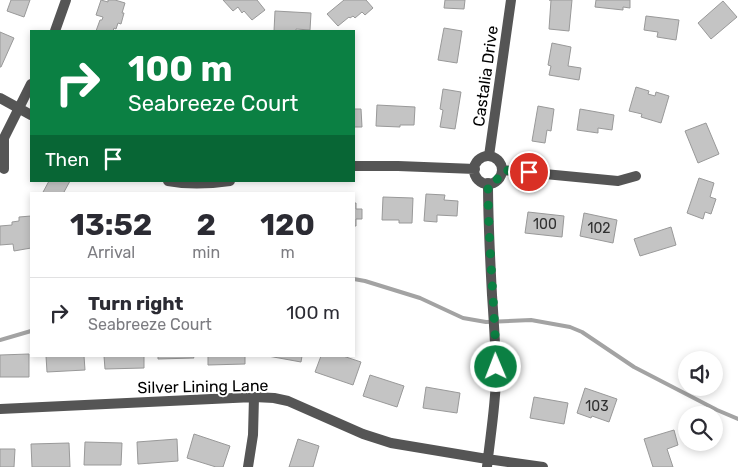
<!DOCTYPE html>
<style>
body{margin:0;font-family:Rubik,sans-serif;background:#f2f2f3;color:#2b2b33;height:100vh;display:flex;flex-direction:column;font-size:19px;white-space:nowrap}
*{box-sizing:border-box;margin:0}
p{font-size:16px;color:#7c7c81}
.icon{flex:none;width:28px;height:28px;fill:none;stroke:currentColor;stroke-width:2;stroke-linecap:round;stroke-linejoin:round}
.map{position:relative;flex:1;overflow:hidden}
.side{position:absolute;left:30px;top:192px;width:325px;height:165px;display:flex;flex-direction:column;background:#fff;border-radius:0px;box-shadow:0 2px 8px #0003}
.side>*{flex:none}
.banner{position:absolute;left:30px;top:30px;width:325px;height:152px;border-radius:0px;box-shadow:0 2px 8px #0003;background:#0b8043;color:#fff;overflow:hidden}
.buttons{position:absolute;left:678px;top:351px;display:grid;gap:10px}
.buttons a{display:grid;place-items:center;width:45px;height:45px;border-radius:50%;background:#fff;box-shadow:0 2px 8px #0003;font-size:25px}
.pin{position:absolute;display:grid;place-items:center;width:42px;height:42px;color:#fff;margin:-21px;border:2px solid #fff;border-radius:50%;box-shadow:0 1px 5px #0007}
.me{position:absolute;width:55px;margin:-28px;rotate:359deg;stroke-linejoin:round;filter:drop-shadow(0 0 4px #0008)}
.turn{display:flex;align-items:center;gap:18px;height:105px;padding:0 15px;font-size:22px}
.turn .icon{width:65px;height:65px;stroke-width:2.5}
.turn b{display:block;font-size:35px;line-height:42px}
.then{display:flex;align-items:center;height:48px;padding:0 15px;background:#0003;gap:10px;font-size:19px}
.eta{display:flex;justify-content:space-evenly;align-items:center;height:85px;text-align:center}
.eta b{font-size:30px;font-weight:700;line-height:35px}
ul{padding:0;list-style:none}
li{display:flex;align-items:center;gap:15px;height:70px;padding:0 15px;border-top:1px solid #e1e1e2}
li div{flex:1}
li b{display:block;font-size:19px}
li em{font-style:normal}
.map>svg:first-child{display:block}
</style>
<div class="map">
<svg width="738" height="467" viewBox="0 0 738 467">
<rect width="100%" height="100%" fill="#fff"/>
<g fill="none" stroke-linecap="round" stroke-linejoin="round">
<path stroke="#a3a3a3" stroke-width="4" d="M 354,279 L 365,281 L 420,298 L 463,318 L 486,322 L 531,320 L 570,327 L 582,332 L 634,367 L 717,410 L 738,419
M 0,340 L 31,331"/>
</g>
<path fill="#c4c4c4" stroke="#999" d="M 11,0 L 30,0 L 24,17 L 7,11 Z
M 101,0 L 108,2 L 108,0 L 115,0 L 125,3 L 122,13 L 124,13 L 121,24 L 118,23 L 116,29 L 114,28 L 113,31 L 96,31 L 100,20 L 102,20 L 103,17 L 96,15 Z
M 223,0 L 257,0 L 265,10 L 252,20 L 244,11 L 242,13 L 238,7 L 233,11 Z
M 344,0 L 366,0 L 373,8 L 365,15 L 362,12 L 355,18 L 353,16 L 350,18 L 349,17 L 338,26 L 327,14 Z
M 445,0 L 465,0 L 464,9 L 444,8 Z
M 549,0 L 572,0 L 569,31 L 549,29 L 551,0 Z
M 596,0 L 630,0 L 630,8 L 623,7 L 623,10 L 595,7 Z
M 723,1 L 737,17 L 711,39 L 698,23 Z
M 275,11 L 311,13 L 310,30 L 296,29 L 296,31 L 274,31 Z
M 646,16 L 679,20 L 676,40 L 657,37 L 658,32 L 644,30 Z
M 444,28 L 462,31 L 457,63 L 438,60 Z
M 0,32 L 14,38 L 1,67 L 0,67 Z
M 552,43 L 571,47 L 568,66 L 581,68 L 579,80 L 549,75 L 551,66 L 548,65 Z
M 636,87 L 649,91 L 648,94 L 655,96 L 656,92 L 669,96 L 661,123 L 641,117 L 642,114 L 629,111 Z
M 443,89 L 461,92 L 455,129 L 440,127 L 443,110 L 440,109 Z
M 377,105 L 415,107 L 414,125 L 400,125 L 400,127 L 376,126 Z
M 538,106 L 554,109 L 551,131 L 547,130 L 545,143 L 532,141 Z
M 354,109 L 361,109 L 362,127 L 354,127 Z
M 580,109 L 614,115 L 612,130 L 598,128 L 598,133 L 577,130 Z
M 706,123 L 719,154 L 698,163 L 685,131 Z
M 699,178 L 714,183 L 710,197 L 716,199 L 711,214 L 705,212 L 703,219 L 687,213 Z
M 49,181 L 70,181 L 64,192 L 67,194 L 42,194 Z
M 426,194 L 445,195 L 444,200 L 458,201 L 457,216 L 437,215 L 437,222 L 424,221 Z
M 383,197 L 413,198 L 412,223 L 399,223 L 399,220 L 382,220 Z
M 354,203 L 356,203 L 356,209 L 362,209 L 362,219 L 356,219 L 356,226 L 354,226 Z
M 528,212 L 564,216 L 562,237 L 525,233 Z
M 584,213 L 617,220 L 613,243 L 580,236 Z
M 31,216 L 31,248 L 14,251 L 13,244 L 0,245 L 0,226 L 12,225 L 12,222 L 19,221 L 19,217 Z
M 671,227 L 676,245 L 640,256 L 634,239 Z
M 29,354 L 29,377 L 0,377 L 0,355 Z
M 46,356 L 84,356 L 85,370 L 47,372 Z
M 104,356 L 144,356 L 144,368 L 105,369 Z
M 158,356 L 193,356 L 194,358 L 158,359 Z
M 208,356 L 245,356 L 245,364 L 208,365 Z
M 268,356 L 302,356 L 301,362 Z
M 321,356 L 343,356 L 361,362 L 353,385 L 315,372 Z
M 370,375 L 404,386 L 397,407 L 363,396 Z
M 426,387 L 460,393 L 457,413 L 423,408 Z
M 585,388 L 617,399 L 609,422 L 592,416 L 591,418 L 577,413 Z
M 534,397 L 568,403 L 564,424 L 530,418 Z
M 674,430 L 678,445 L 667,449 L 673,467 L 653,467 L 644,439 Z
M 194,434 L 230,446 L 223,467 L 216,467 L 187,458 Z
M 177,439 L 178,461 L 138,464 L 137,442 Z
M 298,439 L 319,446 L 313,467 L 289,467 Z
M 85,442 L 122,443 L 121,465 L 84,465 Z
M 69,443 L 70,467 L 32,467 L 31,444 Z
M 0,449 L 15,449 L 14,467 L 0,467 Z"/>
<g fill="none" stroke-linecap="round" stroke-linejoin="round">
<path stroke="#555" stroke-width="10" d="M 55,31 L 66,0
M 0,98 L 31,115
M 489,156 L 511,0
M474 170a14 14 0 1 1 28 0a14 14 0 1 1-28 0Z
M 354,166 L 398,166 L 475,169
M 4,169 L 4,138 L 31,84
M 502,170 L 618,181 L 636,176
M 168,181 C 189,185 209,184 230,181
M 0,409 L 254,397 L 274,398 L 288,401 L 363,434 L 391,443 L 487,459 L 543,467
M 248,467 L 253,435 L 254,397
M 487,467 C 490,438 495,409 496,379 C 496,351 494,323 492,295 C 490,258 488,220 488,183"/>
</g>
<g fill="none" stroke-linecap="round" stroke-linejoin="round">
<path stroke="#0b8043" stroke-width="9" stroke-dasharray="0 16.2" d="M 496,367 C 495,306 488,245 488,183 C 496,182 500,178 502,170 L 529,172"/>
</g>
<g text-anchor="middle" stroke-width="4" stroke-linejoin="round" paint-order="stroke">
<g font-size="14" fill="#313131">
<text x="545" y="229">100</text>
<text x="599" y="233">102</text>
<text x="597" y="411">103</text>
</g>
<g font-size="16" fill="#000" stroke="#fff">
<text transform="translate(485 76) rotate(-82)" y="6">Castalia Drive</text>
<text transform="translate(203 386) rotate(-1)" y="6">Silver Lining Lane</text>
</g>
</g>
</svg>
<div class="buttons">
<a><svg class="icon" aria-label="sound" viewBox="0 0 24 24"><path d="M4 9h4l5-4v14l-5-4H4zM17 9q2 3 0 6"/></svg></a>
<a><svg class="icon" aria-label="search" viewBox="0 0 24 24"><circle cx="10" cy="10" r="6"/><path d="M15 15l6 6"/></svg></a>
</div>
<div class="pin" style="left:529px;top:172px;background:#d93025"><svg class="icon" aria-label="arrive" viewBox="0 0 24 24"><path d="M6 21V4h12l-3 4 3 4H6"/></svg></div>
<svg class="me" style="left:496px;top:367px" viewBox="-20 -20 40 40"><circle r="17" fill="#0b8043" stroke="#fff" stroke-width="3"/><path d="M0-11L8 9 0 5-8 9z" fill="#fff"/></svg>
<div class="banner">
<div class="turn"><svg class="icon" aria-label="right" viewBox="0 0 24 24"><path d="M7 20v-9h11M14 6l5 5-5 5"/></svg><div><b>100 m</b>Seabreeze Court</div></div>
<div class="then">Then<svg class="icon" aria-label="arrive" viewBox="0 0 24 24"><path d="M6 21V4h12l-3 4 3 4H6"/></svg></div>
</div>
<section class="side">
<div class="eta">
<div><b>13:52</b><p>Arrival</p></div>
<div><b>2</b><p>min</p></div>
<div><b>120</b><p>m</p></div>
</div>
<ul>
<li><svg class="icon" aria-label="right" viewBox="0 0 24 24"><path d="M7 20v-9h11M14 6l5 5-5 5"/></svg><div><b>Turn right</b><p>Seabreeze Court</p></div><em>100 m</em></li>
</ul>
</section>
</div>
